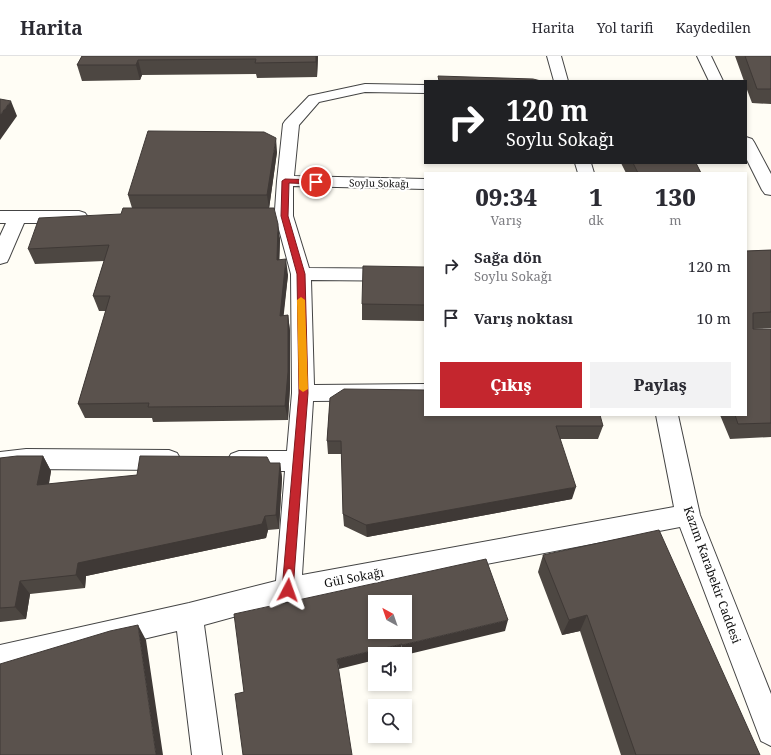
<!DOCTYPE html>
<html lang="tr">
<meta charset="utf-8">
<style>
body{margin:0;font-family:"Noto Serif",serif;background:#f2f2f3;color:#2b2b33;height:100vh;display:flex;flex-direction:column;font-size:15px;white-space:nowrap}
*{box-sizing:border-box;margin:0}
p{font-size:13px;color:#7c7c81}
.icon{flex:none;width:22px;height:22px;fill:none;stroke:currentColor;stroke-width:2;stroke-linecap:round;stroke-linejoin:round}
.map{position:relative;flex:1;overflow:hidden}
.panel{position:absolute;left:424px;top:116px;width:323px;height:244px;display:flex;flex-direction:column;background:#fff;border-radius:0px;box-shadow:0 2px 6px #0003}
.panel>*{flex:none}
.guide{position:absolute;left:424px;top:24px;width:323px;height:84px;border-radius:0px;box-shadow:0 2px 6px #0003;background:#202124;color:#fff;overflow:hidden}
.needle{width:26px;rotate:320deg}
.buttons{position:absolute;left:368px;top:539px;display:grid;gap:8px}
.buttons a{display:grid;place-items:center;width:44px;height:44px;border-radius:0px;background:#fff;box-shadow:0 2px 6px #0003;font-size:20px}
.pin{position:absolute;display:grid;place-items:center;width:34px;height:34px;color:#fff;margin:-17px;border:2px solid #fff;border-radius:50%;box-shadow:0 1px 4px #0007}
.me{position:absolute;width:44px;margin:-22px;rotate:4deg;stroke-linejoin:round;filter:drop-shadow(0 0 3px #0008)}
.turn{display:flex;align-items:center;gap:14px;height:84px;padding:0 16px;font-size:18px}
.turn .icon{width:52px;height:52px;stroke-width:2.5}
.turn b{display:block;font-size:28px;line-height:34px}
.eta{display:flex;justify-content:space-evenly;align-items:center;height:68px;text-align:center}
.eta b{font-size:24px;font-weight:800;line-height:28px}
.action{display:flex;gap:8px;margin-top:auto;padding:8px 16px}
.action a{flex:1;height:46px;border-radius:0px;background:#c4262e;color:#fff;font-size:16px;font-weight:800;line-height:46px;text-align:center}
.action a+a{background:#f2f2f3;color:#2b2b33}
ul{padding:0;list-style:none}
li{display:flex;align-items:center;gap:12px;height:52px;padding:0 16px}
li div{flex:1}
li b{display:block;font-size:15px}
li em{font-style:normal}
header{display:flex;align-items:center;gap:24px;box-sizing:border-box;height:56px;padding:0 20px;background:#fff;border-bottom:1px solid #e1e1e2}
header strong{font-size:19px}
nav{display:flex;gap:22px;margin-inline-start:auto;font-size:14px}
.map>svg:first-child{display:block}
</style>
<header>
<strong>Harita</strong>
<nav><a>Harita</a><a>Yol tarifi</a><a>Kaydedilen</a></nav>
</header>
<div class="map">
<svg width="771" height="699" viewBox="0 0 771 699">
<rect width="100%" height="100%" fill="#fffdf5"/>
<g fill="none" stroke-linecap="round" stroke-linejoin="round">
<g stroke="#444" stroke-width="2">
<path id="minor" d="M 547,0 L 561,0 L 568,25 L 554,25 Z
M 697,0 L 711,0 L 723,25 L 709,25 Z
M 365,28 L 425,29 L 425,37 L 365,36 L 319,46 L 299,69 L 294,120 L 425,123 L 425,133 L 293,130 L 293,160 L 309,212 L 425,213 L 425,225 L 311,224 L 314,329 L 425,328 L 425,344 L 313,345 L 302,519 L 674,451 L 656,359 L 678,359 L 700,459 L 771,638 L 771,690 L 761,685 L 680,471 L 288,546 L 204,569 L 222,699 L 192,699 L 177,575 L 0,617 L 0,589 L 189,547 L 276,525 L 285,415 L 239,415 L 231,412 L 227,405 L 231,398 L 239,395 L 287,395 L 292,337 L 291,218 L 277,166 L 239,164 L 236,160 L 239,156 L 275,154 L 277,125 L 283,68 L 285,65 L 309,40 Z
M 746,81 L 752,83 L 754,86 L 771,118 L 771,139 L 765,138 L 762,134 L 746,102 Z
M 575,107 L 591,107 L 594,117 L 578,117 Z
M 0,155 L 79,155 L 85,157 L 88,161 L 85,165 L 79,167 L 24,167 L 9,202 L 7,206 L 0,208 L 0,180 L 6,167 L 0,167 Z
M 26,393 L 169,394 L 177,397 L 181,404 L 177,411 L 169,414 L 26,413 L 0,416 L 0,396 Z"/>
</g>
<use href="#minor" fill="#fff" fill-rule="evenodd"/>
</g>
<path fill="#4d4742" d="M 82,0 L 318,0 L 317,21 L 257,22 L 256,18 L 142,19 L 140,24 L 82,25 L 77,9 Z
M 735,0 L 771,0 L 771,48 L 752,47 L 746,31 L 746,25 L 744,25 Z
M 277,96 L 269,152 L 280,183 L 279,203 L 288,219 L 283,260 L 288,259 L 290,275 L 290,331 L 288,364 L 153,366 L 152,362 L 85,362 L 78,348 L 106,255 L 99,255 L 93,240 L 104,205 L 35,208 L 28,193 L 121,158 L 132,152 L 128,139 Z
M 621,107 L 696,107 L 701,117 L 626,117 Z
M 771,194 L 771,272 L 753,273 L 771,273 L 771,381 L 730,383 L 720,359 L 746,359 L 746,195 Z
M 425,211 L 425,265 L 362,264 L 362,248 Z
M 330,342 L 603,370 L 598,383 L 560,383 L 572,443 L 367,481 L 344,470 L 343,458 L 342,398 L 328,398 L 327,385 Z
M 43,400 L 51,415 L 49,428 L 270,407 L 280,407 L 282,422 L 279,473 L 268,474 L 266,482 L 86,520 L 85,532 L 30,538 L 26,563 L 0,566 L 0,402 Z
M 543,499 L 760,699 L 621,699 L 580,575 L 562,579 L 538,516 Z"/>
<path fill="#3f3936" d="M 316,0 L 318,0 L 317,21 L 316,6 Z
M 138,4 L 142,19 L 140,24 L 136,9 Z
M 11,45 L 17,60 L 0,84 L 0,59 Z
M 276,82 L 277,96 L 269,153 L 267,139 Z
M 278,168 L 280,183 L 279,219 L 277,204 Z
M 286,203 L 288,219 L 282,275 L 280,260 Z
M 288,259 L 290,275 L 290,331 L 288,364 L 285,350 Z
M 43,400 L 51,415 L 46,443 L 37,429 Z
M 280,407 L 282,422 L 279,473 L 276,459 Z
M 576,431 L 572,443 L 367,481 L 366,469 Z
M 265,460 L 268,474 L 266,482 L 86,520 L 85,532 L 76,519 L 78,507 Z
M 20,525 L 30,538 L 26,563 L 15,551 Z
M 587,559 L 580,575 L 562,579 L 569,564 Z
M 508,564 L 505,575 L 405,599 L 405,598 L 402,598 L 402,589 Z
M 138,569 L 146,584 L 163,699 L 156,699 Z
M 402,588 L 401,598 L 375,598 L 375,604 L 339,613 L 337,603 Z"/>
<path fill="#5a524d" stroke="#3f3936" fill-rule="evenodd" d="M 82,0 L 316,0 L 316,6 L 255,7 L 256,3 L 138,4 L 136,9 L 77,9 Z
M 745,0 L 771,0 L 771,33 L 757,33 Z
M 438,20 L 533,23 L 541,25 L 439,25 Z
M 0,43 L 11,45 L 0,59 Z
M 148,75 L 264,76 L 276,82 L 267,139 L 128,139 Z
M 633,107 L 696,107 L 701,117 L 638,117 Z
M 123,152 L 274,152 L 278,168 L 277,204 L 286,203 L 280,260 L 288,259 L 288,316 L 285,350 L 148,351 L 149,347 L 78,348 L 110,240 L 93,240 L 109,189 L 28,193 L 39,162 L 121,158 Z
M 771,194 L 771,256 L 753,257 L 753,273 L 771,273 L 771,367 L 738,368 L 735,359 L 746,359 L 746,195 Z
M 363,210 L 425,211 L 425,249 L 362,248 Z
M 344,333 L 425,334 L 425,359 L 600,359 L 603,370 L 556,370 L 576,431 L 366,469 L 343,458 L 341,385 L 327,385 L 330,342 Z
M 17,400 L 43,400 L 37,429 L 137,419 L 140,400 L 267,401 L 270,407 L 280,407 L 276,459 L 265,460 L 262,468 L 78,507 L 76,519 L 20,525 L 15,551 L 0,552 L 0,402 Z
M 659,474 L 760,699 L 636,699 L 587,559 L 569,564 L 543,499 Z
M 486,503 L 508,564 L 402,589 L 402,588 L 337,603 L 352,699 L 243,699 L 235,638 L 244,636 L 234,558 ZM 375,546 L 405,546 L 405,576 L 375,576 Z
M 138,569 L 156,699 L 0,699 L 0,608 L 110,575 Z"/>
<path fill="#c4262e" stroke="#7f191e" d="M 285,123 L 316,124 L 320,126 L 316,128 L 289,127 L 288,160 L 305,218 L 308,337 L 293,534 L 292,538 L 288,539 L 284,538 L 282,534 L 299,337 L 297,218 L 281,160 L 282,125 Z"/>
<path fill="#f59e0b" d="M 301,241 L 305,244 L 308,333 L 303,336 L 299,333 L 297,244 Z"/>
<g text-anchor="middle" stroke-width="4" stroke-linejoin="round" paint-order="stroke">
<g font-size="10" fill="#111" stroke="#fff">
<text transform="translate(379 127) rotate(1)" y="4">Soylu Sokağı</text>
</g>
<g font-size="12" fill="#111" stroke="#fff">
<text transform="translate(712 519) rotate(70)" y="4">Kazım Karabekir Caddesi</text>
<text transform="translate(354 522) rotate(-11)" y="4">Gül Sokağı</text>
</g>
</g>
</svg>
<div class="buttons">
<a><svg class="needle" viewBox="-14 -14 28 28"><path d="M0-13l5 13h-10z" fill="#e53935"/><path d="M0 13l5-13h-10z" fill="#7c7c81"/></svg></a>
<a><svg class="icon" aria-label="sound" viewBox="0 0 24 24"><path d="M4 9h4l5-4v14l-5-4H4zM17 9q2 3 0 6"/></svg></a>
<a><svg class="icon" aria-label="search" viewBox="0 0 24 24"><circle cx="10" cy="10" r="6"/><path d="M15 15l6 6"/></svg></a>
</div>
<div class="pin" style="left:316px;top:126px;background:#d93025"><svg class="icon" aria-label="arrive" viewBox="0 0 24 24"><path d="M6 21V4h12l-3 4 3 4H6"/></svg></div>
<svg class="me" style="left:288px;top:534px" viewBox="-20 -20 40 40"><path d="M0-17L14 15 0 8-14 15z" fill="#c4262e" stroke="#fff" stroke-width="4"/></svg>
<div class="guide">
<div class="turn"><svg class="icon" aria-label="right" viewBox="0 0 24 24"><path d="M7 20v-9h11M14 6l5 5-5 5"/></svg><div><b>120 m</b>Soylu Sokağı</div></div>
</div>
<section class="panel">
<div class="eta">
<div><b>09:34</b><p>Varış</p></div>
<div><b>1</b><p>dk</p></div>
<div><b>130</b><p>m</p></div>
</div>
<ul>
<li><svg class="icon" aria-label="right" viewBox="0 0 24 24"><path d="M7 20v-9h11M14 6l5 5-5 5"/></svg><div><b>Sağa dön</b><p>Soylu Sokağı</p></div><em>120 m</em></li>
<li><svg class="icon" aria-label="arrive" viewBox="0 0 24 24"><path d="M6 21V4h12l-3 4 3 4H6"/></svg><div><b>Varış noktası</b></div><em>10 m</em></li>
</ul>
<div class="action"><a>Çıkış</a><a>Paylaş</a></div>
</section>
</div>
